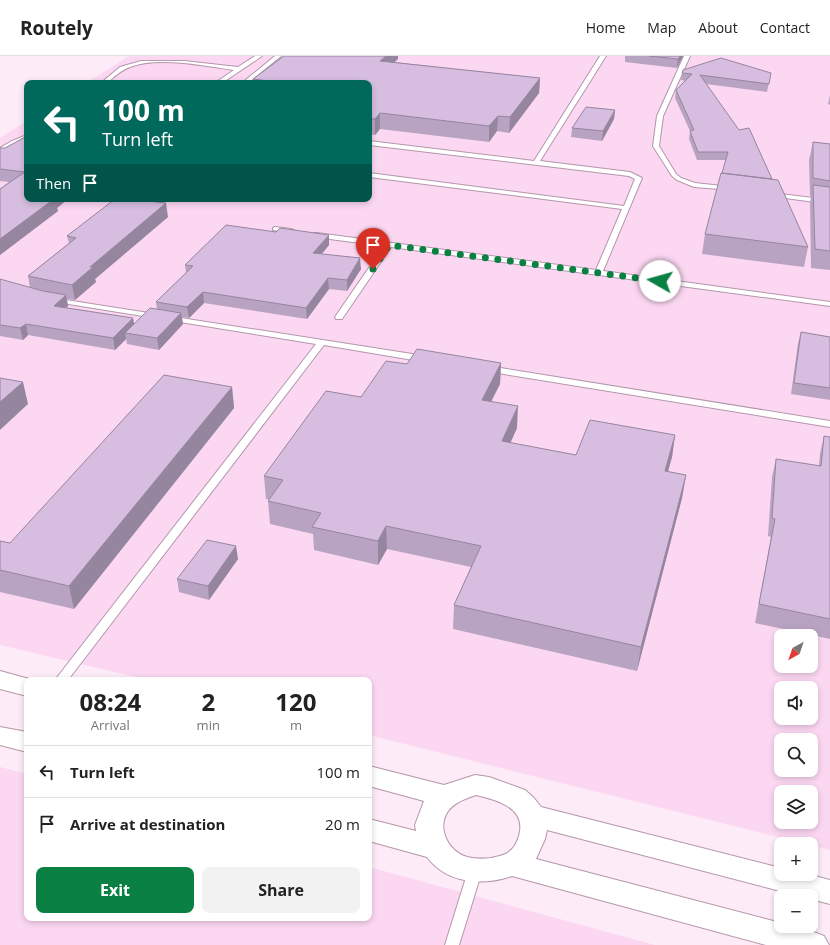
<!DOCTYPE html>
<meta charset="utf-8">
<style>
body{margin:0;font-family:"Open Sans",sans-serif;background:#f2f2f2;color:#222;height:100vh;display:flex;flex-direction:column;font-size:15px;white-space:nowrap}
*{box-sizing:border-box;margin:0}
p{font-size:13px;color:#767676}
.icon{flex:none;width:22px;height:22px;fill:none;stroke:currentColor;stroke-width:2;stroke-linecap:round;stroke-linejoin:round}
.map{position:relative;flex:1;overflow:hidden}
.panel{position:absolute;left:24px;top:621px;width:348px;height:244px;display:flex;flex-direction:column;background:#fff;border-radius:8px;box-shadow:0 2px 6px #0003}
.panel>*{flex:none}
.guide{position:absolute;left:24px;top:24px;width:348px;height:122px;border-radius:8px;box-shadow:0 2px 6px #0003;background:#00695c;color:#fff;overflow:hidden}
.needle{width:26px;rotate:220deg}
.tools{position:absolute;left:774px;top:573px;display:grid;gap:8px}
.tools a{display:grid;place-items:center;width:44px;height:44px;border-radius:8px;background:#fff;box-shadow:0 2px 6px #0003;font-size:20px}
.pin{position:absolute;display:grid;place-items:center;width:34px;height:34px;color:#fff;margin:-41px -17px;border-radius:50% 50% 50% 0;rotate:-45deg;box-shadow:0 0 4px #0007}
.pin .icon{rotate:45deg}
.me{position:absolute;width:44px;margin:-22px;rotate:277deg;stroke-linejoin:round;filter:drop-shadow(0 0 3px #0008)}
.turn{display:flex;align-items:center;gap:14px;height:84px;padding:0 12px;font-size:18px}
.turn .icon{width:52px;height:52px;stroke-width:2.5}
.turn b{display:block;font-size:28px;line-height:34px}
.then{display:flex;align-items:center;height:38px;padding:0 12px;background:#0003;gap:8px;font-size:15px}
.eta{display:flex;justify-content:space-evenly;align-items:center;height:68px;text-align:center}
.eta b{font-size:24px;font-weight:700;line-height:28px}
.cta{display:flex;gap:8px;margin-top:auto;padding:8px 12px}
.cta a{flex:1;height:46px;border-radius:8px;background:#0b8043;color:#fff;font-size:16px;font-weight:700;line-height:46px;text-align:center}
.cta a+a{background:#f2f2f2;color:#222}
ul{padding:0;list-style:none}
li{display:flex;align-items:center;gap:12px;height:52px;padding:0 12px;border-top:1px solid #e0e0e0}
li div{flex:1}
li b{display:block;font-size:15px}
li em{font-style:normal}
header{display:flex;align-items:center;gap:24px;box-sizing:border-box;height:56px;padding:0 20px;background:#fff;border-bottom:1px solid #e0e0e0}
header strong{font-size:19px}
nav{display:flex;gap:22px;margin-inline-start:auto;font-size:14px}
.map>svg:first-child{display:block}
</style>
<header>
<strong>Routely</strong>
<nav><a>Home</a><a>Map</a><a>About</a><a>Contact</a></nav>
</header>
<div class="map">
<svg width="830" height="889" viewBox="0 0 830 889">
<rect width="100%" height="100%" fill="#fdebf8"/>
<path fill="#fcd7f2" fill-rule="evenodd" d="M 129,0 L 830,0 L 830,794 L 369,679 L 369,624 L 148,624 L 0,589 L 0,82 L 27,65 L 27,143 L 369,143 L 369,27 L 86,27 ZM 781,580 L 811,580 L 811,610 L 781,610 ZM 781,632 L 811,632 L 811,662 L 781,662 ZM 781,684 L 811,684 L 811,714 L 781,714 ZM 781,736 L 811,736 L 811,766 L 781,766 Z
M 0,711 L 27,718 L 27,862 L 369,862 L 369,811 L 655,889 L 0,889 Z"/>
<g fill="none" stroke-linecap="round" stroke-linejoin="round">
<g stroke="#b397ab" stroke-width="2">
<path id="lane" d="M 255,0 L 262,0 L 222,27 L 215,27 L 234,14 C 204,10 159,0 130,11 C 121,14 114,21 107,27 L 101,27 L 120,11 L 141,5 L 184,5 L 238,11 Z
M 275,0 L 281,0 L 248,27 L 242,27 Z
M 600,0 L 606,0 L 540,105 L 630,116 L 642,122 L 603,215 L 830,246 L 830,250 L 391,191 L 342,263 L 336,263 L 335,261 L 384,190 L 314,181 L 314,177 L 317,177 L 596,214 L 622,153 L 369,121 L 369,117 L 624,150 L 635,123 L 629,120 L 369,89 L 369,85 L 534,105 Z
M 684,0 L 690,0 L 663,60 L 659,90 L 676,118 L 681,122 L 695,127 L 731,131 L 734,133 L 733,134 L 694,131 L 677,124 L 672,120 L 653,90 L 657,60 Z
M 27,79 L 27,83 L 0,97 L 0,92 L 12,85 Z
M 772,137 L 830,144 L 830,148 L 770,140 L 770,138 Z
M 275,171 L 291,173 L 295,175 L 291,177 L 273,174 L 273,172 Z
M 53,242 L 425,300 L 429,303 L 425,306 L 324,289 L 68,624 L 55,624 L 316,288 L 56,246 L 53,246 Z
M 488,310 L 830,365 L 830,371 L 485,315 L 484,313 L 485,311 Z
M 475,809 L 480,811 L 482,815 L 459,889 L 445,889 L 468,815 L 470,811 Z"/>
</g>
<g stroke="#b397ab" stroke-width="2">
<path id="street" d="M 0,615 L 33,624 L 27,624 L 27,640 L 0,633 Z
M 0,671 L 27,676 L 27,696 L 0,689 Z
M 369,710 L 444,729 L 475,719 L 489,721 L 525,734 L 534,742 L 541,751 L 781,812 L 781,818 L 807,818 L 830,824 L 830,848 L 811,843 L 811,840 L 799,840 L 547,774 L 545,783 L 536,803 L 781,867 L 781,870 C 796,870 810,874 824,880 L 829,889 L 766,889 L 512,820 C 483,830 447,828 427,801 L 369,785 L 369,763 L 416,775 L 415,769 L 424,745 L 369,730 ZM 476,739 C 494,743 524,751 520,775 C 519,781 517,787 513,792 C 507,799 500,800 491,802 C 483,803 476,803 467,801 C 442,793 433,759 459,746 C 464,743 470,741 476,739 Z"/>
</g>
<use href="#lane" fill="#fff" fill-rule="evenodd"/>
<use href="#street" fill="#fff" fill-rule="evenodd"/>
</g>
<path fill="#b9a3c2" d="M 284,0 L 398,0 L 398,3 L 394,6 L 540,22 L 539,37 L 509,77 L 497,75 L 489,86 L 380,73 L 375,79 L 369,78 L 369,27 L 253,27 L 253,23 Z
M 625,0 L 683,0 L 677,12 L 625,6 Z
M 682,17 L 771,17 L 767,36 L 706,28 L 772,123 L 808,191 L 804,211 L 702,198 L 705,178 L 726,104 L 697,104 L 689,83 L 690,75 L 675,42 L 676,34 L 685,25 L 681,24 Z
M 830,39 L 830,49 L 828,48 Z
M 615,54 L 614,63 L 602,85 L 571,81 L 572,72 Z
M 27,80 L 27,143 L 68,143 L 57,152 L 58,155 L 0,199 L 0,133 L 9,126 L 0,125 L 0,92 L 5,92 Z
M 813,86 L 830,88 L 830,214 L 811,212 L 810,147 L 811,140 L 810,140 L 809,104 Z
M 156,146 L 168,161 L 95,223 L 96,226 L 75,244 L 67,243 L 68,250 L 67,252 L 133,262 L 134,268 L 157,253 L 156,246 L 186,217 L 185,209 L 329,189 L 322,198 L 361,213 L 347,235 L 329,233 L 307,263 L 204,247 L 189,262 L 182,261 L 183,268 L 159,294 L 127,288 L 126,283 L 115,294 L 28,279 L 23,284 L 0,280 L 0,223 L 30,232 L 28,220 L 69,187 L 67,180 Z
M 801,276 L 830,281 L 830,344 L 791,338 L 798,287 Z
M 501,307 L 500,328 L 491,345 L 517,372 L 510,387 L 576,399 L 675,379 L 672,401 L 668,416 L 686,419 L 682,442 L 637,615 L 453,573 L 454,549 L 471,511 L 387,493 L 378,509 L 314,494 L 313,478 L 270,468 L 268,445 L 269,443 L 266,443 L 264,420 L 361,341 L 407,308 Z
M 232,331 L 234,352 L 74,553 L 0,536 L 0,485 L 10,487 Z
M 824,380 L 830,381 L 830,583 L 755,567 L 771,481 L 768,480 L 772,421 L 776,403 L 819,410 L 820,398 Z
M 238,503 L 209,544 L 179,536 L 177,523 Z"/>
<path fill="#96859e" d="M 386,0 L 398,0 L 398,3 L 380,19 L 380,5 Z
M 680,0 L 683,0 L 677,12 L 678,3 Z
M 540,22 L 539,37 L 509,77 L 510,61 Z
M 615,54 L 614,63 L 602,85 L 603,75 Z
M 380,57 L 380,73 L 375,79 L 375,63 Z
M 498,60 L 497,75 L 489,86 L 489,70 Z
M 52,143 L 68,143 L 57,152 L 58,155 L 0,199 L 0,183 Z
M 150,143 L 155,143 L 156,150 L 148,145 Z
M 166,147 L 168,161 L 95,223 L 96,226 L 75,244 L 72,229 L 90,211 Z
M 329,179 L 329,189 L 313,208 L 313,197 Z
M 360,202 L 361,213 L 347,235 L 347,224 Z
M 328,222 L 329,233 L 307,263 L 306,252 Z
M 203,236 L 204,247 L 189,262 L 187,251 Z
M 66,239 L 68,250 L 56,261 L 54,250 Z
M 181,257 L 183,268 L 159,294 L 157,282 Z
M 133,262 L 135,274 L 125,277 L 126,283 L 115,294 L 113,282 Z
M 26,268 L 28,279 L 23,284 L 20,272 Z
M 501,307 L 500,328 L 481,366 L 482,344 Z
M 23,326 L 28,348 L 0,374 L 0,346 Z
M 232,331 L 234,352 L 74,553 L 69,530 Z
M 518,350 L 517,372 L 501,408 L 502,385 Z
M 675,379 L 672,401 L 661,438 L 665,415 Z
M 686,419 L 682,442 L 637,615 L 641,591 Z
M 386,470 L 387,493 L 378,509 L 378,485 Z
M 236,490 L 238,503 L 209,544 L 208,530 Z"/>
<path fill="#d7bee1" stroke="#96859e" d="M 284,0 L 386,0 L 380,5 L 540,22 L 510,61 L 498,60 L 489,70 L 380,57 L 375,63 L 369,63 L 369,27 L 284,27 L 253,23 Z
M 649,0 L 680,0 L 678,3 Z
M 721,2 L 771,17 L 769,28 L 700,19 L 739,74 L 749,72 L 772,123 L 722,117 L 728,96 L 698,96 L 690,75 L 694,74 L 676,34 L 692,18 L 682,17 L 683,14 Z
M 586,51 L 615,54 L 603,75 L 572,72 Z
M 27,80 L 27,143 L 54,143 L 0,183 L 0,133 L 25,116 L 0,113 L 0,92 L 5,92 Z
M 813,86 L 830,88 L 830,125 L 813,122 Z
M 721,117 L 778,124 L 808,191 L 705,178 Z
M 813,129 L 830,131 L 830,195 L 815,193 Z
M 115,143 L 150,143 L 148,145 L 166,147 L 90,211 L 93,211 L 72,229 L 28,220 L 76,182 L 67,180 Z
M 226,169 L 276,176 L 280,172 L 329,179 L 313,197 L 360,202 L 347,224 L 328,222 L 306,252 L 203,236 L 187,251 L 156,246 L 193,210 L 185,209 Z
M 0,223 L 43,235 L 66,239 L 54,250 L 133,262 L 113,282 L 26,268 L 20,272 L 0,269 Z
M 150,252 L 181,257 L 157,282 L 125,277 Z
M 801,276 L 830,281 L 830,332 L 794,327 Z
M 417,293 L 501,307 L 482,344 L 518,350 L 502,385 L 576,399 L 590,364 L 675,379 L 665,415 L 686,419 L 641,591 L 454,549 L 481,490 L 386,470 L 378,485 L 312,471 L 321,457 L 268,445 L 283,424 L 264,420 L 326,335 L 361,341 L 386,305 L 407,308 Z
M 164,319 L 232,331 L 69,530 L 0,514 L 0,485 L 10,487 Z
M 0,322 L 23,326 L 0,346 Z
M 824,380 L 830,381 L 830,563 L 759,548 L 775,463 L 772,462 L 776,403 L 821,410 Z
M 207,484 L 236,490 L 208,530 L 177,523 Z"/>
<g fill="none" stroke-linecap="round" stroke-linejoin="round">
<path stroke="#0b8043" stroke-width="7" stroke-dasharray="0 12.6" d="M 373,213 L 389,189 L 660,225"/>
</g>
</svg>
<div class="tools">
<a><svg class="needle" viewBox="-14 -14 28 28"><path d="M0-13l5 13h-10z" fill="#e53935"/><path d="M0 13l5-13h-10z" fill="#767676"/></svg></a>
<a><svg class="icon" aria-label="sound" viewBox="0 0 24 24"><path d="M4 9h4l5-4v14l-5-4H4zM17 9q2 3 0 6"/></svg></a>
<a><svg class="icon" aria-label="search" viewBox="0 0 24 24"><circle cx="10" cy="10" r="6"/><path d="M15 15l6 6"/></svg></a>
<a><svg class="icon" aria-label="layers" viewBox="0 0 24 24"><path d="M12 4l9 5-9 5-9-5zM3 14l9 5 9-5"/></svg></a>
<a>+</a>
<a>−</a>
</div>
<div class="pin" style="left:373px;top:213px;background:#d93025"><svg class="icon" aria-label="arrive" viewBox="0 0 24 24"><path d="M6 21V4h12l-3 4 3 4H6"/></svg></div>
<svg class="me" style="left:660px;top:225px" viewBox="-20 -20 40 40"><circle r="19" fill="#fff"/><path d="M0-13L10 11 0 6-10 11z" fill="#0b8043"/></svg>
<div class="guide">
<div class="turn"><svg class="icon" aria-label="left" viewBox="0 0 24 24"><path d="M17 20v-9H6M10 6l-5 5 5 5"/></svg><div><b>100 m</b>Turn left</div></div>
<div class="then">Then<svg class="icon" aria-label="arrive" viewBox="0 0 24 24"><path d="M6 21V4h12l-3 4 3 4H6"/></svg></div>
</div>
<section class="panel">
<div class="eta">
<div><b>08:24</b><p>Arrival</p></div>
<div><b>2</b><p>min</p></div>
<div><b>120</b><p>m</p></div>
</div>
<ul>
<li><svg class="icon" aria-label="left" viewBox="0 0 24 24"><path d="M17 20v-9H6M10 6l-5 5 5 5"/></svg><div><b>Turn left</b></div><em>100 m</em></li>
<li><svg class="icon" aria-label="arrive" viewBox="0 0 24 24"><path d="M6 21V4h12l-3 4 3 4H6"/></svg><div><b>Arrive at destination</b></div><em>20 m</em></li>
</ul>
<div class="cta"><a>Exit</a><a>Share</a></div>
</section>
</div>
